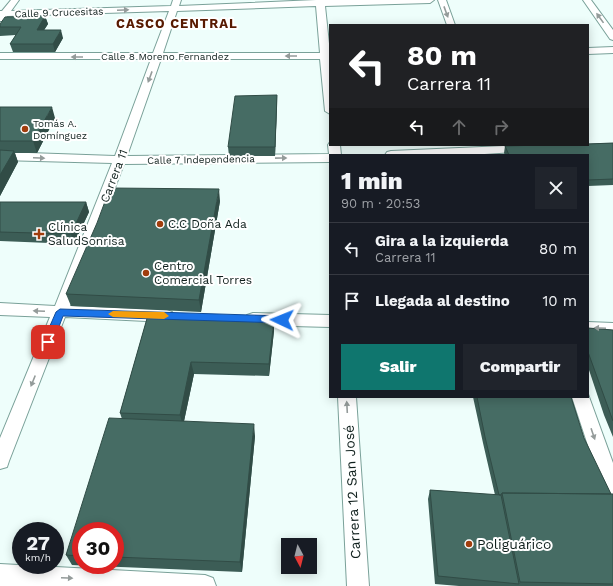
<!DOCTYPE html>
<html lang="es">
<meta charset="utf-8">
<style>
body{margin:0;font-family:"Work Sans",sans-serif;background:#20242c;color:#f1f3f6;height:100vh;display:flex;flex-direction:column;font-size:15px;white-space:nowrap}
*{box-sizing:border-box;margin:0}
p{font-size:13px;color:#9ea1a6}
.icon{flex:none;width:22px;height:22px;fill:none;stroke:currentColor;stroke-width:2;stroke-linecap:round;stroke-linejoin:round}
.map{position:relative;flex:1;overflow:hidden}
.drawer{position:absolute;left:329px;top:154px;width:260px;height:244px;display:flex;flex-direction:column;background:#171b24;border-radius:0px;box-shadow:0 2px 10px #0003}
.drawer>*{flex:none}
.banner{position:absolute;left:329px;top:24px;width:260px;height:122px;border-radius:0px;box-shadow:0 2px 10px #0003;background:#202124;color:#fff;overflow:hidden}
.needle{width:26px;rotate:173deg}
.buttons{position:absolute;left:281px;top:538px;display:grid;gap:8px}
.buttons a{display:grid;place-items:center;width:36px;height:36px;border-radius:0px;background:#171b24;box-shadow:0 2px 10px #0003;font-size:20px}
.speed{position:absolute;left:12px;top:522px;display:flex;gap:8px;font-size:20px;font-weight:700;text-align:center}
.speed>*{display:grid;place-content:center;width:52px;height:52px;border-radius:50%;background:#171b24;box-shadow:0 2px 10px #0003;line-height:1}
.speed small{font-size:10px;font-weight:400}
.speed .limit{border:6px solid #d22;background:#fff;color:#111}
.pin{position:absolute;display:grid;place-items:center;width:34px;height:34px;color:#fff;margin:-17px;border-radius:8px;box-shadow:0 2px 6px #0006}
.me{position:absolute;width:44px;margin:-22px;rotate:272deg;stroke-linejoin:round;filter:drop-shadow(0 0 3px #0008)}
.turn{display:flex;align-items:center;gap:14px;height:84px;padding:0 12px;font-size:18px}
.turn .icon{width:52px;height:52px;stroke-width:2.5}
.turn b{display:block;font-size:28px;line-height:34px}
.lanes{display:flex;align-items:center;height:38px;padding:0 12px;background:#0003;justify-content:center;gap:20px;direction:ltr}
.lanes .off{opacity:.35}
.round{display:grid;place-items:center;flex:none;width:42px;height:42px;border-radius:0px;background:#20242c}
.head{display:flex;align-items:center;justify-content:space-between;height:68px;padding:0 12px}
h1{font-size:24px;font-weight:800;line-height:30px}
.button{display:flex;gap:8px;margin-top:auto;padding:8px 12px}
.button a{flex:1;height:46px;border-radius:0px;background:#0f766e;color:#fff;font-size:16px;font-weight:800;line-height:46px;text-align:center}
.button a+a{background:#20242c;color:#f1f3f6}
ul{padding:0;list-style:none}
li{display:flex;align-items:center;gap:12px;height:52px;padding:0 12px;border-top:1px solid #363941}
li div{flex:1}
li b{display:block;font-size:15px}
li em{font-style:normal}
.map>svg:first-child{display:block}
</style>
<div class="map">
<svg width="613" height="586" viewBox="0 0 613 586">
<rect width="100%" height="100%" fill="#eefefb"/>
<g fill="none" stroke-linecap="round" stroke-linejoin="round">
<g stroke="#7aa199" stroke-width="2">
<path id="minor" d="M 11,0 L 19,0 L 11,11 L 171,6 L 173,0 L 181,0 L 179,6 L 316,0 L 434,0 L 430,3 L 325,6 L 330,53 L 330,114 L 325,111 L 320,59 L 161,59 L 127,156 L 329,154 L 328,145 L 330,142 L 330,145 L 340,145 L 341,155 L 330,155 L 330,162 L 124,164 L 70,306 L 167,310 L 172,312 L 175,316 L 172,320 L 167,322 L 65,317 L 9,461 L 7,467 L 0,469 L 0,438 L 50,317 L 0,315 L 0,303 L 55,306 L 112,163 L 0,160 L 0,152 L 115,156 L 151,59 L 0,59 L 0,53 L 153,53 L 169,11 L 7,16 L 4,21 L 0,21 L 0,11 L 2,11 ZM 316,6 L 320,53 L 163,53 L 177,11 Z
M 438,0 L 446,0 L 455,25 L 447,25 Z
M 583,0 L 591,0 L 613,30 L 613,40 L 610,39 Z
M 613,47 L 613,53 L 588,54 L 588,48 Z
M 524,145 L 528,147 L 530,149 L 528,151 L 470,155 L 385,155 L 387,152 L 391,151 Z
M 253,313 L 330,315 L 330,327 L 253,325 L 247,323 L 245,319 L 247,315 Z
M 588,322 L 613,323 L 613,335 L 588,334 Z
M 588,394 L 613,463 L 613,500 L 606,497 L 603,491 L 572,397 L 588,397 Z
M 338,397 L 356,397 L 369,586 L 347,586 Z
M 0,564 L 205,575 L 213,578 L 216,586 L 0,586 Z"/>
</g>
<use href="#minor" fill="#fff" fill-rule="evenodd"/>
</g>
<path fill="#3c5d56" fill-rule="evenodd" d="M 45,16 L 48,24 L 44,30 L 63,38 L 55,52 L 13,52 L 10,44 L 16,35 L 0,36 L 0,24 Z
M 277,95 L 277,104 L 275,156 L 229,156 L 228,147 Z
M 0,107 L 55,118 L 37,153 L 15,153 L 18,162 L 0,196 Z
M 613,143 L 613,185 L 588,186 L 588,155 L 505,155 L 504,153 L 505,146 Z
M 220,201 L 201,312 L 71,306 L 66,294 Z
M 0,202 L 86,202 L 89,212 L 74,244 L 0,241 Z
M 148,315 L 274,331 L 269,376 L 194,374 L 184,421 L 255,436 L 242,572 L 72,565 L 66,555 L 122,419 L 120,413 ZM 81,531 L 115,531 L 115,565 L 81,565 Z
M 588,328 L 613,330 L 613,437 L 604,415 L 588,367 Z
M 473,397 L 571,397 L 584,438 L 611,494 L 613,494 L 613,586 L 459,586 L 435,584 L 428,499 L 430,490 L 495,495 L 483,443 Z"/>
<path fill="#314c46" d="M 45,16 L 48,24 L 39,38 L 37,30 Z
M 61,30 L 63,38 L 55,52 L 53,44 Z
M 277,95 L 277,104 L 275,156 L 275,147 Z
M 52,107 L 55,118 L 37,153 L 33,141 Z
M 14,151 L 18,162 L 0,196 L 0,175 Z
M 219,189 L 220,201 L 201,312 L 199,300 Z
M 86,202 L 89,212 L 74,244 L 71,234 Z
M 274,319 L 274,331 L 269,376 L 269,364 Z
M 191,362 L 194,374 L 183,426 L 180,415 Z
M 254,424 L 255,436 L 242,572 L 240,562 Z"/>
<path fill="#466c64" stroke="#314c46" d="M 45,16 L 37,30 L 61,30 L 53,44 L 10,44 L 21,27 L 0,27 L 0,24 L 5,17 Z
M 277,95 L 275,147 L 228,147 L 235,96 Z
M 0,107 L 52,107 L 33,141 L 0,141 Z
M 613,143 L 613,179 L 588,180 L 588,155 L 509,155 L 505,146 L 545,145 L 588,145 L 588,144 Z
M 0,150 L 14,151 L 0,175 Z
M 110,188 L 219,189 L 199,300 L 66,294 L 97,223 Z
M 0,202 L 86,202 L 71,234 L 0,232 Z
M 148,315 L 274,319 L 269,364 L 191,362 L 180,415 L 120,413 Z
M 588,328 L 613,330 L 613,421 L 588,352 Z
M 477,397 L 571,397 L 584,438 L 611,494 L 502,493 L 501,495 L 499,495 L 485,437 Z
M 109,418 L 254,424 L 240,562 L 115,557 L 115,531 L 81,531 L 81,556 L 66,555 Z
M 430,490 L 501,495 L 519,584 L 438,576 Z
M 502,493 L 613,494 L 613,584 L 520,582 Z"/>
<defs><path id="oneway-solid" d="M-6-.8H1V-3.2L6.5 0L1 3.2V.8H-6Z"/></defs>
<g fill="#949b9a">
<use href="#oneway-solid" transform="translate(123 10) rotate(-2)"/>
<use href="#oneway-solid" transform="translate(446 12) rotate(70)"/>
<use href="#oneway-solid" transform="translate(600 18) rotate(-126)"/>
<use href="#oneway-solid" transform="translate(291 56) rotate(-180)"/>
<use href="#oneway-solid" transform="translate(77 57) rotate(180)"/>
<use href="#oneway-solid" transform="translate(150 77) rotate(110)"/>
<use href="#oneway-solid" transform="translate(39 158) rotate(2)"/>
<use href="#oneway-solid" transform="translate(281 158) rotate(-1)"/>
<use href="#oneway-solid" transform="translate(39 311) rotate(-177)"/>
<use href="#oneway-solid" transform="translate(600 328) rotate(-178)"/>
<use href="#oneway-solid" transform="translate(33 381) rotate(112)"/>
<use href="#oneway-solid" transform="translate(347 407) rotate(-93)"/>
<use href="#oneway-solid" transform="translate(593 434) rotate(71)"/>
<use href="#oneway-solid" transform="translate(67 578) rotate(3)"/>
</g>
<path fill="#1a73e8" stroke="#114b97" d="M 60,309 L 282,316 L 287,320 L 282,323 L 63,316 L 52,345 L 45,345 L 43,342 L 56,312 Z"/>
<path fill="#f59e0b" d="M 113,311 L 164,312 L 169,316 L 164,319 L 113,317 L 108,314 Z"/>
<g fill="#a13d0d" stroke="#fff" stroke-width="1.5">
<circle cx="25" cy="129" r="4"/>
<circle cx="160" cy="224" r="4"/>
<path d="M37 228h4v4h4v4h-4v4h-4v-4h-4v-4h4z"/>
<circle cx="146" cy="273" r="4"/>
<circle cx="469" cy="544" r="4"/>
</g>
<g text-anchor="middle" stroke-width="4" stroke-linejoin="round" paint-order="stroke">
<g font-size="10" fill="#11211e" stroke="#fff">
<text transform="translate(59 12) rotate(-2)" y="4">Calle 9 Crucesitas</text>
<text x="165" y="60">Calle 8 Moreno Fernandez</text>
<text transform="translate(201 159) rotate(-1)" y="4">Calle 7 Independencia</text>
</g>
<g font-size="10" fill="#11211e" stroke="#fff" text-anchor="start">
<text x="33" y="127">Tomás A.<tspan x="33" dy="12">Domínguez</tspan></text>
</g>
<g font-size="12" fill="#11211e" stroke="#fff">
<text transform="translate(114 176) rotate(-69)" y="4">Carrera 11</text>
</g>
<g font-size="12" fill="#11211e" stroke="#fff" text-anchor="start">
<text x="168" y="228">C.C Doña Ada</text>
<text x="48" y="231">Clínica<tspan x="48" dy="14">SaludSonrisa</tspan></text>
<text x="154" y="270">Centro<tspan x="154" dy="14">Comercial Torres</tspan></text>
</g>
<g font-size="13" font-weight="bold" letter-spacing="1" fill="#581900" stroke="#fff">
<text x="177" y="28">CASCO CENTRAL</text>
</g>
<g font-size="14" fill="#11211e" stroke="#fff">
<text transform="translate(352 492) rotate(-93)" y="5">Carrera 12 San José</text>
</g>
<g font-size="14" fill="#11211e" stroke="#fff" text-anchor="start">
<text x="477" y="549">Poliguárico</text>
</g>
</g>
</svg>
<div class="buttons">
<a><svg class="needle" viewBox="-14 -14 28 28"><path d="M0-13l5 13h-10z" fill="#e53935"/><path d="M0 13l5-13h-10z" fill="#9ea1a6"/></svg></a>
</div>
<div class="speed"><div>27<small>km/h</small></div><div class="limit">30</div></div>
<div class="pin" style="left:48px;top:342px;background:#d93025"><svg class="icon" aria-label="arrive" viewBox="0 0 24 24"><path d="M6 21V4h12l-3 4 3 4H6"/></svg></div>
<svg class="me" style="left:282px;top:320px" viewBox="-20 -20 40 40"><path d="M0-17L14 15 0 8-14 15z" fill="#1a73e8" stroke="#fff" stroke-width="4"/></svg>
<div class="banner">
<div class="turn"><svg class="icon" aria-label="left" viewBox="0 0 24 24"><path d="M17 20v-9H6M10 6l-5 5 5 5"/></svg><div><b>80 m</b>Carrera 11</div></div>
<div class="lanes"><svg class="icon" aria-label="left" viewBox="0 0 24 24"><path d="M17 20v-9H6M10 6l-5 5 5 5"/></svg><svg class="icon off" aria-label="ahead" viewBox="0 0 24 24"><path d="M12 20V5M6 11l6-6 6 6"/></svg><svg class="icon off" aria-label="right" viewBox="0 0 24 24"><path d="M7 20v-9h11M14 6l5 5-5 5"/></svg></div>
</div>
<section class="drawer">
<div class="head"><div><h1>1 min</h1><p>90 m · 20:53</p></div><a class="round"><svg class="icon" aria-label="close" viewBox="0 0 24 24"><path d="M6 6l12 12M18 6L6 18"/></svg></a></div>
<ul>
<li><svg class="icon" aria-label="left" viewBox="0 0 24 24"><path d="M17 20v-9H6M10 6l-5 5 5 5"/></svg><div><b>Gira a la izquierda</b><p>Carrera 11</p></div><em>80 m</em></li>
<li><svg class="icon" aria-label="arrive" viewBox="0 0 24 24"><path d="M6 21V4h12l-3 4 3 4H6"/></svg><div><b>Llegada al destino</b></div><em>10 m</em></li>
</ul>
<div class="button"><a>Salir</a><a>Compartir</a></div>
</section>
</div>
